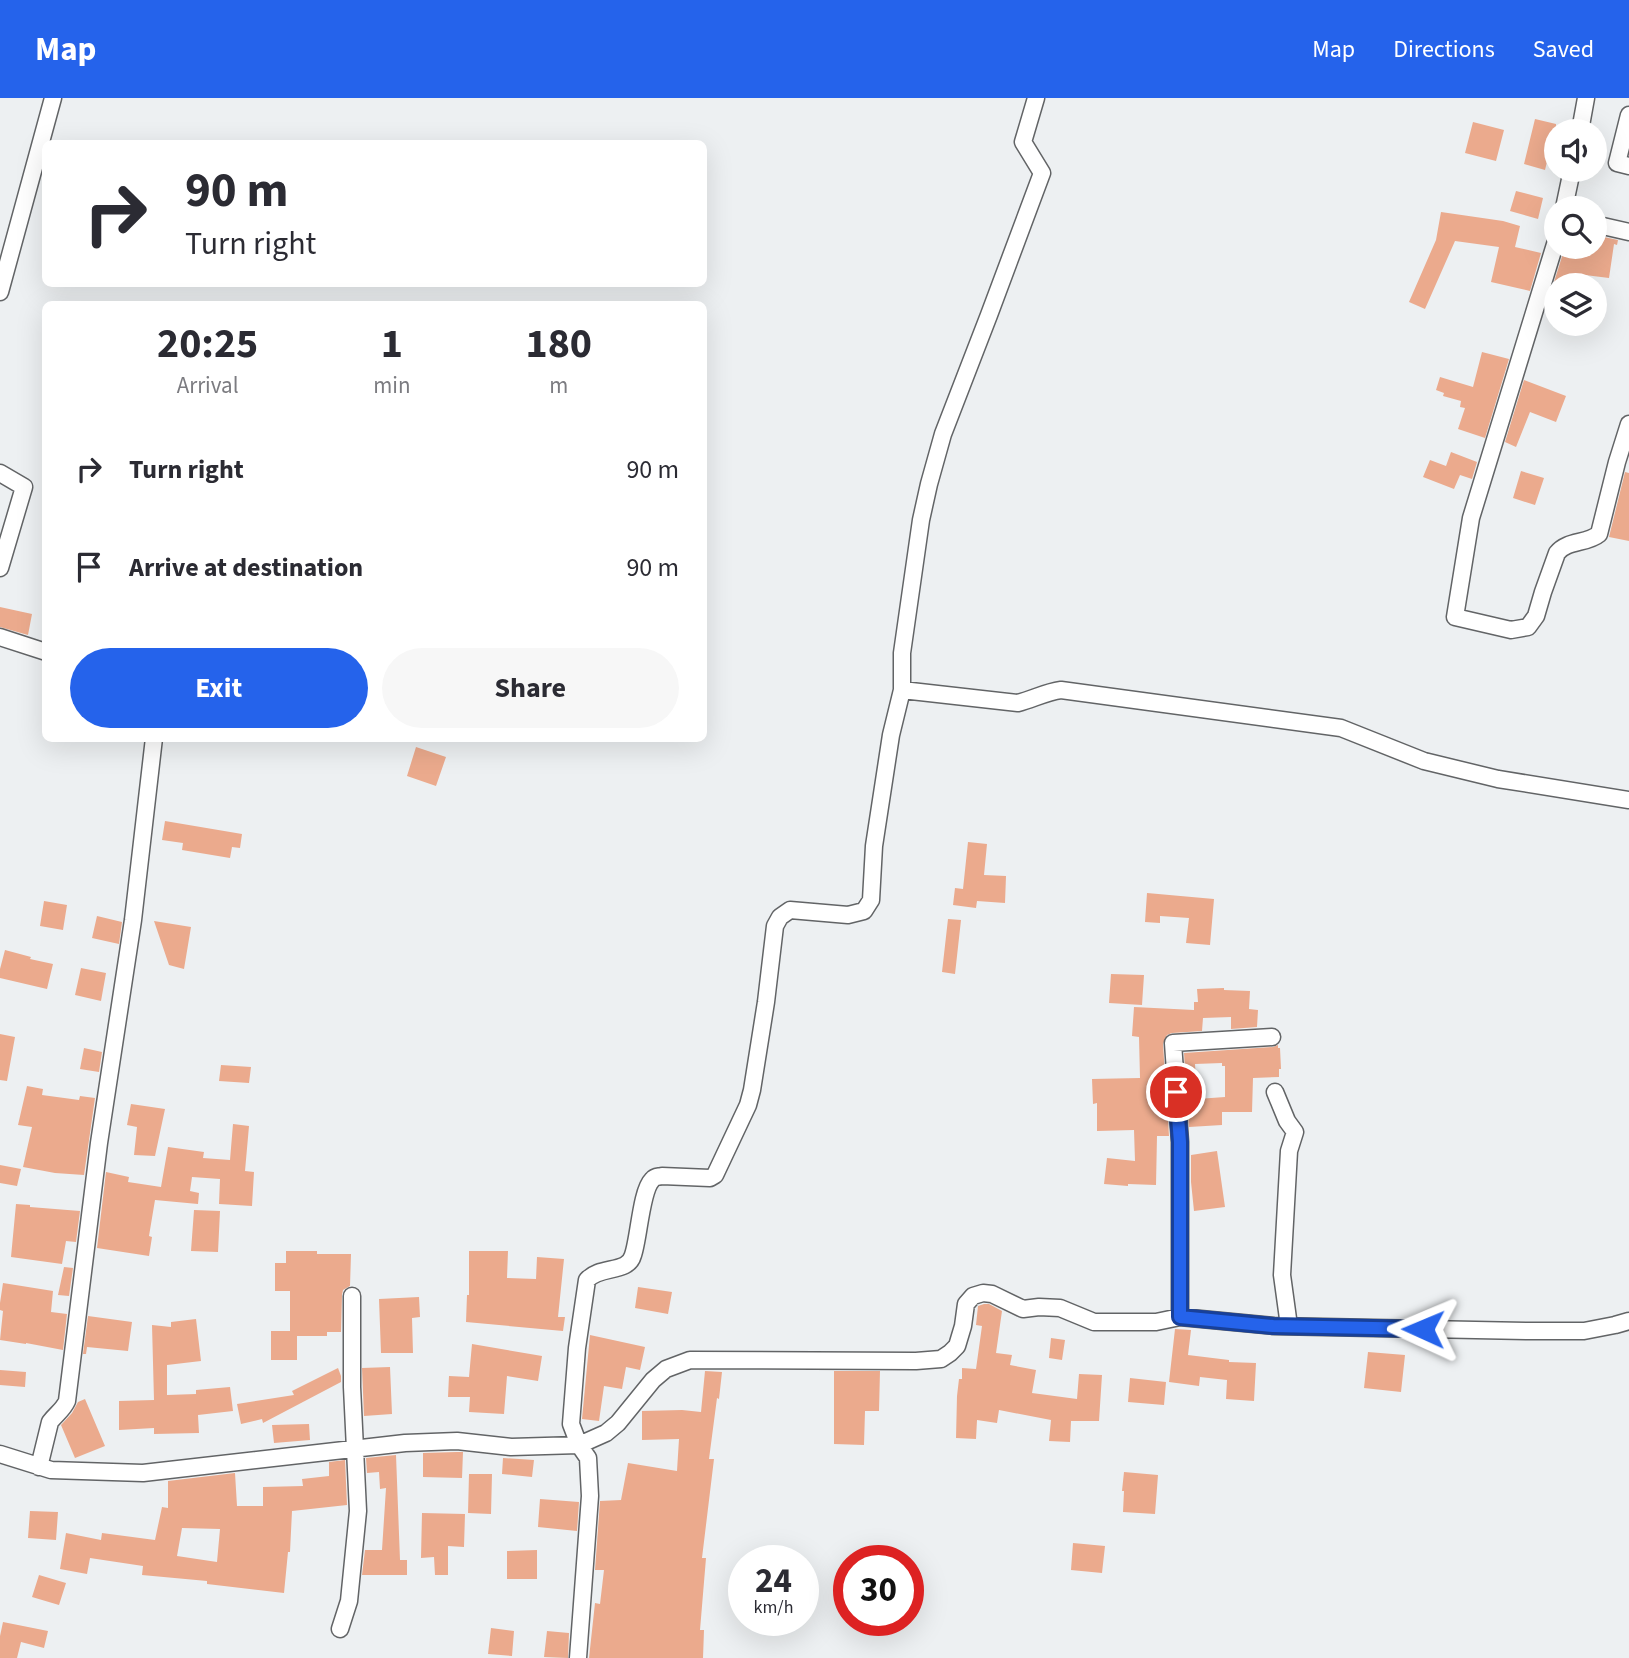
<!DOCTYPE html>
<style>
body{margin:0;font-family:"Source Sans 3",sans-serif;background:#f7f7f7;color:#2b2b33;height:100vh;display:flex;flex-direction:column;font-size:26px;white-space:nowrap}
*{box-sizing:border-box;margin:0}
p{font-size:23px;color:#7c7c81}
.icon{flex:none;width:38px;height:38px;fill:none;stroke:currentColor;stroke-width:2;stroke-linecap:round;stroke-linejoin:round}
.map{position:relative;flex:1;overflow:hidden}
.side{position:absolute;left:42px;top:203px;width:665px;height:441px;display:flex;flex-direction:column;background:#fff;border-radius:10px;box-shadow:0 7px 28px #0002}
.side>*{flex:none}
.guide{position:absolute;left:42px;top:42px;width:665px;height:147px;border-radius:10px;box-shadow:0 7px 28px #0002;background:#fff;color:#2b2b33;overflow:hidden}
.controls{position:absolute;left:1544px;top:21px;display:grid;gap:14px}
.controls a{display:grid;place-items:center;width:63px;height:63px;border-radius:50%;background:#fff;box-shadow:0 7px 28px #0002;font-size:35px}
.speed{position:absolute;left:728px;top:1447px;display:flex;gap:14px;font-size:35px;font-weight:700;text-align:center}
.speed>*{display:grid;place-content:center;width:91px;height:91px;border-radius:50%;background:#fff;box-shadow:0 7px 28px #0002;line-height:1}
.speed small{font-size:18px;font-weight:400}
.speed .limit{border:10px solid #d22;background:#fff;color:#111}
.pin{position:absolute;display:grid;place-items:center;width:60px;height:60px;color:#fff;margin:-30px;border:4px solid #fff;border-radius:50%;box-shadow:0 2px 7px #0007}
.me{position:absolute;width:77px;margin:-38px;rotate:271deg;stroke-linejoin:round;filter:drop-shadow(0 0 5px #0008)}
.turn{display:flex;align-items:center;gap:24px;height:147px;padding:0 28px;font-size:32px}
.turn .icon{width:91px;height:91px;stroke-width:2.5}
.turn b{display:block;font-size:49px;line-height:60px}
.eta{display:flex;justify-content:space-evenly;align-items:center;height:119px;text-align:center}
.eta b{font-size:42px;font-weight:700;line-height:49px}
.primary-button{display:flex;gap:14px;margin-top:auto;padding:14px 28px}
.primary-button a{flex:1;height:80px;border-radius:42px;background:#2563eb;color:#fff;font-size:28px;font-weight:700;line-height:80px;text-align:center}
.primary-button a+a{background:#f7f7f7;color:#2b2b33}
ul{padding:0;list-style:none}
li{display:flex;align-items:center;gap:21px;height:98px;padding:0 28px}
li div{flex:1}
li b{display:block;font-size:26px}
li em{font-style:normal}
header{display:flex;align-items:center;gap:42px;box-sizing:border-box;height:98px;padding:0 35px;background:#2563eb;color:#fff}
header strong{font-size:33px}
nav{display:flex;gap:38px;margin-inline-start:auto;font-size:24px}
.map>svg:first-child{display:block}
</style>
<header>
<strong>Map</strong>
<nav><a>Map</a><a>Directions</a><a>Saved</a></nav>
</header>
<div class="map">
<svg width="1629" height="1560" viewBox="0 0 1629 1560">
<rect width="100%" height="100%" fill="#edf0f2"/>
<path fill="#ebaa8d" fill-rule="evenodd" d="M 1535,21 L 1556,26 L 1556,40 L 1553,39 L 1545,72 L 1524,66 Z
M 1473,24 L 1504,32 L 1496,63 L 1465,55 Z
M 1516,93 L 1543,100 L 1538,121 L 1510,113 Z
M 1441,114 L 1503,123 L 1520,128 L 1515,149 L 1541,155 L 1530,193 L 1491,184 L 1499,149 L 1455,143 L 1425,211 L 1409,204 L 1436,142 Z
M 1594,137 L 1618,142 L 1617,147 L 1614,146 L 1609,180 L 1585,177 L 1583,187 L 1556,187 L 1556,199 L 1550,197 L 1565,149 L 1594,149 Z
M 1482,254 L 1509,261 L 1485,340 L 1458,331 L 1465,310 L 1460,309 L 1461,303 L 1443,298 L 1444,295 L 1436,292 L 1440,279 L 1473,289 Z
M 1524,282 L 1566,298 L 1556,324 L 1530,314 L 1516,349 L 1505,344 Z
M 1451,354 L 1477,364 L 1472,381 L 1460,377 L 1454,391 L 1423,379 L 1430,362 L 1446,368 Z
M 1521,373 L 1544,380 L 1535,407 L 1513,400 Z
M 1625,374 L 1629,375 L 1629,443 L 1609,439 Z
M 0,509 L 32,516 L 28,537 L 0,529 Z
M 416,649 L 446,659 L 436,688 L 407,678 Z
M 165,723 L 242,736 L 240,750 L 232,749 L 230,760 L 182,752 L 183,745 L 162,742 Z
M 968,744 L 987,746 L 984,777 L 1006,778 L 1005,805 L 977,803 L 976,810 L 953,807 L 955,790 L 963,791 Z
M 1147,795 L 1214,801 L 1210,847 L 1186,845 L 1189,820 L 1160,818 L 1160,825 L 1145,824 Z
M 44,803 L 67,807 L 63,832 L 40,828 Z
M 97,818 L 122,824 L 119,846 L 92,840 Z
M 948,821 L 961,822 L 955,876 L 942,874 Z
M 154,823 L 191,829 L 184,871 L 169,867 Z
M 5,852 L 31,859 L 30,861 L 53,866 L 47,891 L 0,880 L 0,871 Z
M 81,870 L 106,875 L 101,903 L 75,897 Z
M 1111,876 L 1144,877 L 1142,907 L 1109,905 Z
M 1224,890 L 1224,892 L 1250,893 L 1249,911 L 1258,912 L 1257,929 L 1231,931 L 1231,919 L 1203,920 L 1202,933 L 1172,935 L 1167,937 L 1163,946 L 1169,1038 L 1157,1038 L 1156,1087 L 1128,1086 L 1128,1088 L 1104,1086 L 1107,1060 L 1135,1063 L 1134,1032 L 1097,1033 L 1097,1005 L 1093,1006 L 1092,981 L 1140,980 L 1139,939 L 1132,938 L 1134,909 L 1194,912 L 1194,904 L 1198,904 L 1197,891 Z
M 0,936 L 15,939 L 7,983 L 0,982 Z
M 1278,947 L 1278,950 L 1280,950 L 1281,971 L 1279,971 L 1279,979 L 1253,980 L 1252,1014 L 1222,1014 L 1222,1027 L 1189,1029 L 1184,955 L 1273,949 ZM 1222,965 L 1222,968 L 1225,968 L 1225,999 L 1197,1001 L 1195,966 Z
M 84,950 L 102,954 L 99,974 L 80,971 Z
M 221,967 L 251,969 L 249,985 L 219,983 Z
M 27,988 L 43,991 L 42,997 L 79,1002 L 80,998 L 95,1000 L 84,1077 L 55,1075 L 23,1069 L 32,1029 L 18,1027 Z
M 131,1006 L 165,1011 L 155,1058 L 134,1057 L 137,1029 L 127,1027 Z
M 233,1026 L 249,1028 L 245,1073 L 254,1074 L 252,1108 L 219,1106 L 220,1081 L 192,1079 L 190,1093 L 199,1095 L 198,1106 L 155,1102 L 149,1138 L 152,1139 L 149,1158 L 97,1150 L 106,1074 L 129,1079 L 128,1084 L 161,1089 L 168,1049 L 204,1054 L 203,1060 L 230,1062 Z
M 1217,1053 L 1225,1109 L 1194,1113 L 1191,1084 L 1191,1057 Z
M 0,1067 L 21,1071 L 17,1088 L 0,1085 Z
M 16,1106 L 30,1107 L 30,1109 L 80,1113 L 76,1144 L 66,1143 L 62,1166 L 11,1159 Z
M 194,1112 L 220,1113 L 218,1154 L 191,1153 Z
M 286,1153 L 317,1153 L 317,1156 L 351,1156 L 350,1188 L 343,1192 L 342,1197 L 341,1234 L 327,1234 L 327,1238 L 297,1238 L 297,1262 L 271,1262 L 271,1233 L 290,1233 L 290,1193 L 275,1193 L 275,1165 L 286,1165 Z
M 469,1153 L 508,1153 L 507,1180 L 536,1181 L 537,1159 L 564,1161 L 558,1219 L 565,1219 L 563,1233 L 466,1224 L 467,1197 L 469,1197 Z
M 64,1169 L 73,1170 L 69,1198 L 58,1197 Z
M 3,1185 L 53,1193 L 51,1214 L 67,1216 L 63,1252 L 26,1245 L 26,1246 L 0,1242 L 3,1213 L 0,1212 L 0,1205 Z
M 638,1189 L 672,1194 L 668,1216 L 635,1210 Z
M 419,1199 L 420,1219 L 412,1220 L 413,1255 L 381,1255 L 379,1201 Z
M 984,1206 L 989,1206 L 1002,1213 L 996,1255 L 1012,1257 L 1010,1267 L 1036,1272 L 1032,1295 L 1077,1301 L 1079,1276 L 1102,1277 L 1099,1323 L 1071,1323 L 1070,1344 L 1049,1343 L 1051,1322 L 999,1312 L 997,1325 L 977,1322 L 976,1341 L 956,1340 L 957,1298 L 959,1281 L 962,1281 L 962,1270 L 976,1271 L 982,1228 L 976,1227 L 978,1208 Z
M 88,1218 L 132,1224 L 128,1253 L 87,1249 L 86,1256 L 83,1256 Z
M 196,1221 L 201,1263 L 167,1267 L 167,1297 L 196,1296 L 196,1292 L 230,1289 L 233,1313 L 198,1317 L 199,1335 L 154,1336 L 154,1330 L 119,1332 L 119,1303 L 154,1302 L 152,1227 L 171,1229 L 171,1224 Z
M 1175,1231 L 1191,1232 L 1188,1257 L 1229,1262 L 1229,1264 L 1256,1265 L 1254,1303 L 1226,1301 L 1227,1282 L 1200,1279 L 1199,1288 L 1169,1284 Z
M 590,1237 L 645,1249 L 640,1272 L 626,1269 L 622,1291 L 604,1288 L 599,1323 L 582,1321 Z
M 1051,1240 L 1065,1242 L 1062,1262 L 1049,1260 Z
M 472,1246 L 542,1258 L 538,1283 L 507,1278 L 504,1316 L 469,1314 L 470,1299 L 448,1299 L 449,1278 L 469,1279 Z
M 1368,1254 L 1405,1257 L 1401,1294 L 1364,1290 Z
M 390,1269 L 392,1316 L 364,1318 L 362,1270 Z
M 338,1270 L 341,1278 L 341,1284 L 263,1325 L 262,1321 L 241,1326 L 237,1306 L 294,1297 L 292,1293 Z
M 0,1272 L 26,1274 L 25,1289 L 0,1287 Z
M 705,1273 L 722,1274 L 719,1301 L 717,1300 L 709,1361 L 714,1361 L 702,1460 L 706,1460 L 700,1532 L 704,1532 L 703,1560 L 589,1560 L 595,1505 L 600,1506 L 604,1472 L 595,1472 L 600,1403 L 621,1402 L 628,1365 L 677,1373 L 679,1341 L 642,1342 L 642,1313 L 682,1312 L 701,1314 Z
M 834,1273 L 880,1273 L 879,1313 L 865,1313 L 864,1347 L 834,1346 Z
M 1130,1280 L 1166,1284 L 1164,1307 L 1128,1304 Z
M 85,1301 L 105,1348 L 75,1360 L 61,1327 L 72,1315 L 78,1304 Z
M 309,1326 L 310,1342 L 274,1345 L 272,1327 Z
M 457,1354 L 463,1354 L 462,1380 L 423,1379 L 423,1355 Z
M 396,1357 L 400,1462 L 407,1462 L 407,1477 L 362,1477 L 365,1452 L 382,1452 L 386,1390 L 380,1391 L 379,1374 L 367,1375 L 366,1360 Z
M 503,1360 L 534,1362 L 532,1379 L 502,1376 Z
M 345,1362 L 347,1407 L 292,1413 L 290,1454 L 288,1454 L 284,1495 L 207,1486 L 207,1483 L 142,1477 L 143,1468 L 90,1460 L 87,1476 L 60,1471 L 66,1435 L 101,1442 L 102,1435 L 155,1442 L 162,1409 L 168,1410 L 168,1383 L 235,1375 L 237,1408 L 263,1408 L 263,1389 L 303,1388 L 302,1381 L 329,1378 L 329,1364 ZM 182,1430 L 220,1431 L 217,1464 L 177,1458 Z
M 1124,1374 L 1158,1377 L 1155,1416 L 1123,1414 L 1124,1393 L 1122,1393 Z
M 469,1376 L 492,1376 L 491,1416 L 468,1415 Z
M 540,1401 L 579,1404 L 577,1433 L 538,1429 Z
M 30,1413 L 58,1414 L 56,1442 L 28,1440 Z
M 422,1415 L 465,1416 L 464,1449 L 448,1448 L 448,1477 L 435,1477 L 434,1459 L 421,1460 Z
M 1073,1445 L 1105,1448 L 1102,1475 L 1071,1472 Z
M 537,1452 L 537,1481 L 507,1481 L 507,1453 Z
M 39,1477 L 66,1485 L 59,1507 L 32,1499 Z
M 3,1524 L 48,1533 L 44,1550 L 21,1544 L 17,1560 L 0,1560 L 0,1538 Z
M 491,1530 L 514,1533 L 512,1558 L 488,1556 Z
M 547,1533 L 569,1535 L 568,1560 L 544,1559 Z"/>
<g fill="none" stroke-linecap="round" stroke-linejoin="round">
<g stroke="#626466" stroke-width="19">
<path id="street" d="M 1629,17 L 1617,65 L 1629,68
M 1580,33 L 1586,0
M 1564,110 L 1572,72
M 1594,126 L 1629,134
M 1556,143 L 1471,420 L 1455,519 L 1511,532 L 1528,529 L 1536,518 L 1543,494 L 1557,455 C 1567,442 1587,446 1599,436 L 1617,364 L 1629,326
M 0,194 L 53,0
M 0,375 L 24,389 L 0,470
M 0,539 L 46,554
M 902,592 L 1018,605 C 1033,601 1046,594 1061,592 L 1341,630 L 1424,663 L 1498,681 L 1629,702
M 1275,994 L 1287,1023 L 1295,1034 L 1289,1053 L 1282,1177 L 1289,1228
M 1180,1219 L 1180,1044 L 1173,945 L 1272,939
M 0,1356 L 51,1372 L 143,1375 L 405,1345 L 457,1343 L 511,1349 L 579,1347 L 606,1335 L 618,1325 L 653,1282 L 666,1271 L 690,1262 L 916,1263 L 941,1261 L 950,1255 L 957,1248 L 963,1228 L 966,1206 L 973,1198 L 983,1195 L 992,1196 L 1023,1211 L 1039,1209 L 1060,1210 L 1094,1224 L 1156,1224 L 1180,1219 L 1274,1228 L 1530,1233 L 1584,1233 L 1615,1227 L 1629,1223
M 39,1369 L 50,1324 C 56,1316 63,1312 67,1303 L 99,1045 L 133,822 L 154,640
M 340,1531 L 349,1503 L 358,1413 L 352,1289 L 352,1198
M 578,1560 L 590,1398 L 588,1360 L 579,1347 L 571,1326 L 577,1250 L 587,1182 C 600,1167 628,1176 633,1157 C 639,1140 641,1093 652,1082 C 655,1078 658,1079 662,1078 L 710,1080 L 715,1077 L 748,1007 L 752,992 L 766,904 L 775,828 L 780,819 L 790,812 L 848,817 L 864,813 L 871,802 L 874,748 L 891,637 L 902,592 L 902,555 L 921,422 L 929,386 L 943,336 L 989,217 L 1042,75 L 1023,44 L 1036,0"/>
</g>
<use href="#street" stroke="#fff" stroke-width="16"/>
</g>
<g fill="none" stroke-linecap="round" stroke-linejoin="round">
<g stroke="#184099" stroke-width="18">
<path id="route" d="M 1176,994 L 1180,1044 L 1180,1219 L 1273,1228 L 1423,1231"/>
</g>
<use href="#route" stroke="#2563eb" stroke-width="12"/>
</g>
</svg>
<div class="controls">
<a><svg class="icon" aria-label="sound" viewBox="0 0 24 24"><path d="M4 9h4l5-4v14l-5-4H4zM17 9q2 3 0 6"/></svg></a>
<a><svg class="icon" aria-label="search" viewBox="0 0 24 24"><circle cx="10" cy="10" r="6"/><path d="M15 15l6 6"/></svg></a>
<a><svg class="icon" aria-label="layers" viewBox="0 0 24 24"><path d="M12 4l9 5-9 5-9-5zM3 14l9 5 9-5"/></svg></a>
</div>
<div class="speed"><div>24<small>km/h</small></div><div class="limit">30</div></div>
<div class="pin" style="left:1176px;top:994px;background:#d93025"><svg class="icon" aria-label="arrive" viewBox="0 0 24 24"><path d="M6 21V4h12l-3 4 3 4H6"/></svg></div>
<svg class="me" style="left:1423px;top:1231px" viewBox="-20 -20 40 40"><path d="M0-17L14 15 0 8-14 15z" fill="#2563eb" stroke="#fff" stroke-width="4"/></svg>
<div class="guide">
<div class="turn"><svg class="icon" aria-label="right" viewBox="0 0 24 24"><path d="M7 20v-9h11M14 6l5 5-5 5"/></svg><div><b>90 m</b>Turn right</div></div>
</div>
<section class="side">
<div class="eta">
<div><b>20:25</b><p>Arrival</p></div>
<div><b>1</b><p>min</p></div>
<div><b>180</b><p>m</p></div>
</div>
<ul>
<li><svg class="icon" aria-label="right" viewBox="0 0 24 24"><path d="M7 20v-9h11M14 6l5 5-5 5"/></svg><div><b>Turn right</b></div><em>90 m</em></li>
<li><svg class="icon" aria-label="arrive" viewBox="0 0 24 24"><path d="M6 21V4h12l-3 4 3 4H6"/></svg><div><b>Arrive at destination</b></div><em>90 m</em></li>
</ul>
<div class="primary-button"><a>Exit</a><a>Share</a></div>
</section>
</div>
